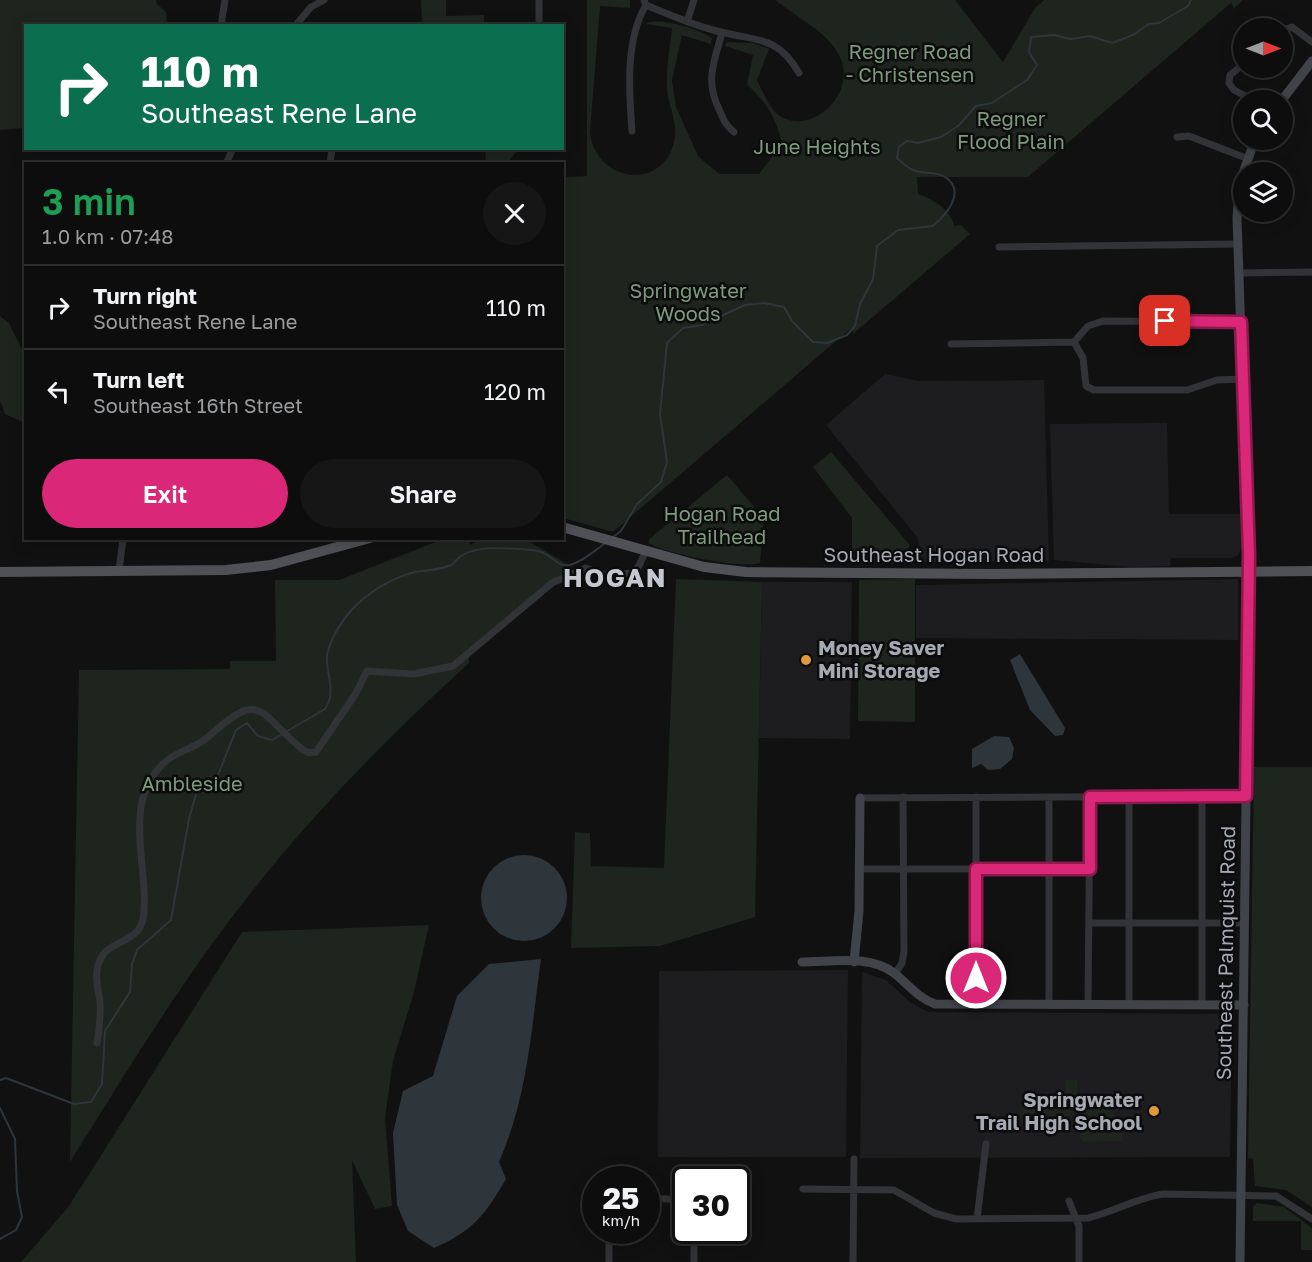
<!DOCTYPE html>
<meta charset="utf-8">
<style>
body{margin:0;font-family:"Golos Text",sans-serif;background:#161617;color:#f1f3f6;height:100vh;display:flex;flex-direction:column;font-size:22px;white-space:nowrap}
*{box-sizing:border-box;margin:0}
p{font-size:20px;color:#9a9c9e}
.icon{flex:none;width:33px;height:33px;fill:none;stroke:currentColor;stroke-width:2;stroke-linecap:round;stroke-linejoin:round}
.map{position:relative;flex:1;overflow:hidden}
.drawer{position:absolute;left:24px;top:162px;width:540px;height:378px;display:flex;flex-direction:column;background:#0d0d0e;border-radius:0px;box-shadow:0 3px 15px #0003,0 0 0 2px #2d2d2e}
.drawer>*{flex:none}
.banner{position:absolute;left:24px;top:24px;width:540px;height:126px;border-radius:0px;box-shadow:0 3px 15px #0003,0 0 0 2px #2d2d2e;background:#0b6e4f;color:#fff;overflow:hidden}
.needle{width:39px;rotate:90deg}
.buttons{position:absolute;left:1233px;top:18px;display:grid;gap:12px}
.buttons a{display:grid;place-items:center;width:60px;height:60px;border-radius:50%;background:#0d0d0e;box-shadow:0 3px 15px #0003,0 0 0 2px #2d2d2e;font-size:30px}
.speed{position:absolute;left:582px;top:1166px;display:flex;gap:12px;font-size:30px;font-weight:700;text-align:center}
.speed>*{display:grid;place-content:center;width:78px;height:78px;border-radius:50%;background:#0d0d0e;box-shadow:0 3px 15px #0003,0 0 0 2px #2d2d2e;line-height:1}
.speed small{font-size:15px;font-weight:400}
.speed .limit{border:3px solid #111;border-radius:9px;background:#fff;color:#111}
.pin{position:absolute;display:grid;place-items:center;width:51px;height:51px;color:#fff;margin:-26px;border-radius:12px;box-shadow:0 3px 9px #0006}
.me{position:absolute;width:66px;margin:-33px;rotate:0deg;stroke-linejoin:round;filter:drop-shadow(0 0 4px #0008)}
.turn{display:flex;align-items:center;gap:21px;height:126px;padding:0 18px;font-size:27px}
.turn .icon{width:78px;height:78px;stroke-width:2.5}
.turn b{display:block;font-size:42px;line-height:51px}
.round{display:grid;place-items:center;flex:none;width:63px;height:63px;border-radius:32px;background:#161617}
.head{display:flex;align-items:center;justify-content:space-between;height:102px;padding:0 18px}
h1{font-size:36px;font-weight:600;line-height:45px;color:#1e9e55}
.action{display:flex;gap:12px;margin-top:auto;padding:12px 18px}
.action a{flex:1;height:69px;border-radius:36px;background:#db2777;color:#fff;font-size:24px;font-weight:600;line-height:69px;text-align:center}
.action a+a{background:#161617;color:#f1f3f6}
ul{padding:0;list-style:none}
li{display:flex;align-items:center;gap:18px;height:84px;padding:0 18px;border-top:2px solid #2d2d2e}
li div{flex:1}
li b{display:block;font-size:22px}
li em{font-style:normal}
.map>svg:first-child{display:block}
</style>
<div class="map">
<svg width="1312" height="1262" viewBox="0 0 1312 1262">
<rect width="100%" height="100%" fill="#111112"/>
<path fill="#1d1d1f" d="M 885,374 L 919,381 L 1044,380 L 1049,561 L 920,562 L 918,538 L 826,425 Z
M 1167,423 L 1169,514 L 1240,514 L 1241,550 L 1238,555 L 1232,558 L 1171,558 L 1170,566 L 1129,567 L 1054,560 L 1050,424 Z
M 1238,579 L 1238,640 L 916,638 L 916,585 Z
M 762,582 L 852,582 L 850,739 L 759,738 Z
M 848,970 L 846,1157 L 658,1157 L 659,971 Z
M 862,972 L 886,980 L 911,1003 L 928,1012 L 1226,1014 L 1232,1021 L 1230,1157 L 860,1158 Z"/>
<path fill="#1e241e" d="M 0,0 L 156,0 L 157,4 L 166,12 L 167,25 L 26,26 L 25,128 L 0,130 Z
M 421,0 L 446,0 L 446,16 L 484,15 L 484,25 L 422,25 Z
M 587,0 L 630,0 L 630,8 L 600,6 L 590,132 C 595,182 662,192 674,142 C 679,124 668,106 667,88 C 666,68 670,48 672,28 L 646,24 C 658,16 701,30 712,38 L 711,44 L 682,35 L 672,80 L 676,107 L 698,156 L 719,174 L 759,174 L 782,143 C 776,119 767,102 747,85 L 753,55 L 725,46 L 727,42 L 753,43 L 769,49 L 757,80 C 762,90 768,105 776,113 C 809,141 864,91 836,50 C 823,30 794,15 775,0 L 955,0 L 1003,62 L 1035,8 L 1044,0 L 1243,0 L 1233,9 L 1232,2 L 1028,177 L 917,177 L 918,194 C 931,198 952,210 954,226 L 961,225 L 970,234 L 853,334 L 853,327 L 850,329 L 613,532 L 563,518 L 562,177 L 587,176 Z
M 485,149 L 485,148 L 518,149 L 507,164 L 486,163 Z
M 0,316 L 9,323 L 25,356 L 25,423 L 5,414 L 0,400 Z
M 831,452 L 909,544 L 909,564 L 852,564 L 852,518 L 813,467 Z
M 727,475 L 757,510 L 757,519 L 764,519 L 760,563 C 741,569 666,554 649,543 L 649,539 Z
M 443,539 L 469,539 L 470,545 L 481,539 L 525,539 L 572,567 L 469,655 L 469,663 C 390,735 316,810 250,894 C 183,978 127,1071 70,1162 L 79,670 L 230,669 L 230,661 L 276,661 L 275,580 L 339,580 Z
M 676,579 L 762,582 L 755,917 L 660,946 L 571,948 L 575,832 L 590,833 L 591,866 L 664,868 Z
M 915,579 L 915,722 L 858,721 L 859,580 Z
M 1254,767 L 1312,767 L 1312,1207 L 1286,1190 L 1255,1186 L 1253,1159 L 1248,1158 Z
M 429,925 L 414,992 L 393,1061 L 385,1118 L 392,1206 L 375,1209 L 352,1160 L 356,1262 L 21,1262 L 69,1206 L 242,932 Z
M 1066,1080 L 1077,1080 L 1077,1106 L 1055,1106 L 1055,1094 L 1066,1093 Z
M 1080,1098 C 1106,1100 1121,1115 1123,1141 L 1083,1142 L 1080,1137 Z
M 1037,1099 L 1054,1099 L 1054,1107 L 1068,1107 L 1072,1113 L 1068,1117 L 1020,1115 L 1022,1108 L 1037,1107 Z
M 1257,1203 L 1284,1207 L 1312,1228 L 1312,1250 L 1301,1250 L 1301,1221 L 1253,1221 L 1253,1207 Z"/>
<path fill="#2e363b" d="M 1020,654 L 1065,728 L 1063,735 L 1055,736 L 1030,710 L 1010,660 Z
M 994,736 L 1009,737 L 1014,748 L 1012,759 L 1000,769 L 988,770 L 981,764 L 972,768 L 972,749 Z
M481 898a43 43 0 1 1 86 0a43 43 0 1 1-86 0Z
M 541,959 C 531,1030 528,1096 499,1162 L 506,1179 C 485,1215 473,1231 434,1248 L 408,1231 L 397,1205 L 393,1133 L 403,1091 L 433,1076 L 457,996 L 489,964 Z"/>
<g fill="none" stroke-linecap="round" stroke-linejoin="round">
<path stroke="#2e363b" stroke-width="2" d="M 613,537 L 621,531 L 637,504 L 661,482 L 667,462 L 660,414 L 667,343 L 683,328 L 702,325 L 745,305 L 764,303 L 784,307 L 792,321 L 813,342 L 827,343 L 847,335 L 855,326 L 860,304 L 873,279 L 877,246 L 898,230 L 933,226 C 945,216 965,194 948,179 C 939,171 926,174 916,171 C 909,170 902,162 897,158 L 899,147 L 907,141 L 918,143 L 941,137 L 958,126 L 976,106 L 992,103 L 1027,80 L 1037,65 L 1029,52 L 1031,37 L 1054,35 L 1071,39 L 1090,36 L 1112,43 L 1133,35 L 1149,24 L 1159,23 L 1188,6 L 1191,0
M 0,1080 L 6,1078 L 74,1104 L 91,1102 L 102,1084 L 105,1031 L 130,992 L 132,964 L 137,950 L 171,920 L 189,819 L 196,794 L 204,784 L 218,775 L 236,730 L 247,723 L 258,736 L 272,740 L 325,709 C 337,691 326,676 327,656 C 328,648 334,634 339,627 C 354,601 386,579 415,572 C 426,570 441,570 451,565 C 455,563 457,558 461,556 C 479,544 512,549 533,550 C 550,551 557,568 569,565 C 581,563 594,551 604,544
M 0,1108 L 15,1139 L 17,1191 L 22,1217 L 16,1230 L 0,1239"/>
<path stroke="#323337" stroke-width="7" d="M 539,0 L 539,26
M 644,0 L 646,5 C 670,15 695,26 721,32 C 757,41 778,36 799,73
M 687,22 L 694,0
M 221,26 L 225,0
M 295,26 L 311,7 L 324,0
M 1282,31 L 1292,27 L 1312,42
M 722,33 C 714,61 705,82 719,109 C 723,119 726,126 734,132
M 1244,64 L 1230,75 L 1229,83 L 1234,90 L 1253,100
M 632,131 C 629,92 625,40 646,5
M 1177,137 L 1189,136 L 1246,158
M 226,164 L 233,148
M 330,164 L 332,148
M 999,247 L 1238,244
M 1239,273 L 1312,272
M 1074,342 L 1083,358 L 1086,386 L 1094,390 L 1187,390 L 1217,380 L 1243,379
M 951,344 L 1074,342 L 1088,326 L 1103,321 L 1241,322
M 119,571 L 123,538
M 1129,796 L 1129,1005
M 1202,796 L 1202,1005
M 976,797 L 976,1004
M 860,798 L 1246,796
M 860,869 L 1090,869
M 1089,923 L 1245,923
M 895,974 L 902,963 L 904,952 L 903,797
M 1049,1005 L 1049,797
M 1088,1005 L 1090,797
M 97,1043 C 99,1030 101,1016 100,1002 C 98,988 93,972 101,958 C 110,940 138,943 143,919 C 151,870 119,803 165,762 C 177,751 194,749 208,737 C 262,688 257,712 302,749 L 309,753 L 316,752 L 355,695 L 367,671 L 414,674 L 453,666 L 552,583 L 586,568 L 606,575 L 632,573 L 639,566 L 646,550
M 803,1189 L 894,1190 L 934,1213 L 956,1219 L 1088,1218 C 1114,1212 1136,1198 1163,1194 L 1276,1196 L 1312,1219
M 646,1198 L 686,1200
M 736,1200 L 748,1200
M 1069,1201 L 1079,1226 L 1079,1262
M 977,1219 L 986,1144
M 609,1262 L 609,1230
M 694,1262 L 694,1230
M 853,1262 L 854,1159"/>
<path stroke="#404347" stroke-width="9" d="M 1282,100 L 1312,61
M 802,962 C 830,962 870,954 894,973 C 908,984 918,998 935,1004 L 1244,1005
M 854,962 L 859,911 L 860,798
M 1240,1262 L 1249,572 L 1237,218 L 1240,181 L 1255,140"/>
<path stroke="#4f5156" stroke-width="10" d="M 562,527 L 704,567 L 746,572 L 994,574 L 1312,571
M 0,572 L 226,570 L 271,565 L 370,538"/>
</g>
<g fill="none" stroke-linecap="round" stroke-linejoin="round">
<g stroke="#8e194d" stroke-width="15">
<path id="route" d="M 976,978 L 976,869 L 1090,869 L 1090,797 L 1246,796 L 1249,555 L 1241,322 L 1165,321"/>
</g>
<use href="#route" stroke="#db2777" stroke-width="10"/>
</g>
<g fill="#e09a3c" stroke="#0c0c0d" stroke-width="2">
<circle cx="806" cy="660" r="6"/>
<circle cx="1154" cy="1111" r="6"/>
</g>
<g text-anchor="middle" stroke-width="5" stroke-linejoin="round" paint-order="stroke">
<g font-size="20" fill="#7d9b7c" stroke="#0c0c0d">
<text x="910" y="59">Regner Road<tspan x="910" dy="23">- Christensen</tspan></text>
<text x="1011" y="126">Regner<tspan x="1011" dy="23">Flood Plain</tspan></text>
<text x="817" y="154">June Heights</text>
<text x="688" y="298">Springwater<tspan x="688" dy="23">Woods</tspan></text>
<text x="722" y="521">Hogan Road<tspan x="722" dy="23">Trailhead</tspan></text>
<text x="192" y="791">Ambleside</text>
</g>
<g font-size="20" fill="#a4a9b2" stroke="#0c0c0d">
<text x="934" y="562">Southeast Hogan Road</text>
<text transform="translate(1226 953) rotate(-89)" y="7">Southeast Palmquist Road</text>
</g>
<g font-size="20" font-weight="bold" fill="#a4a9b2" stroke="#0c0c0d" text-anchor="start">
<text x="818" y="655">Money Saver<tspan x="818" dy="23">Mini Storage</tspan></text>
<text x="1142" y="1107" text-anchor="end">Springwater<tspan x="1142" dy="23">Trail High School</tspan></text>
</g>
<g font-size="26" font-weight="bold" letter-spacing="1.5" fill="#c4c8ce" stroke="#0c0c0d">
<text x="615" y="587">HOGAN</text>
</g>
</g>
</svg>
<div class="buttons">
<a><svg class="needle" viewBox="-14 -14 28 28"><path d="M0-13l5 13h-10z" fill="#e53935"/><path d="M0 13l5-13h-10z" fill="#9a9c9e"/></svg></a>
<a><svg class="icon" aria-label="search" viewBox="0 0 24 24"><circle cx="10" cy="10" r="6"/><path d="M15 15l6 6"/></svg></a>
<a><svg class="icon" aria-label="layers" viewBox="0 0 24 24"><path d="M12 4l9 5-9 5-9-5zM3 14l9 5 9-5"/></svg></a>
</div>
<div class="speed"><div>25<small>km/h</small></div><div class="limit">30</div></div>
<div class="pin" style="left:1165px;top:321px;background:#d93025"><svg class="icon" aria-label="arrive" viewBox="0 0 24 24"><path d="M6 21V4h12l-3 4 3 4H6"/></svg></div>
<svg class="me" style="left:976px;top:978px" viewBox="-20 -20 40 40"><circle r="17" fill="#db2777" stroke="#fff" stroke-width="3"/><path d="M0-11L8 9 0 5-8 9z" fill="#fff"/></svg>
<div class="banner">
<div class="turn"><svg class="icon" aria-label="right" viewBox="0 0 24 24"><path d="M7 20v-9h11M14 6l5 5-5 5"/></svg><div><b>110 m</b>Southeast Rene Lane</div></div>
</div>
<section class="drawer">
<div class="head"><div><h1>3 min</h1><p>1.0 km · 07:48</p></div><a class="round"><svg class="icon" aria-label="close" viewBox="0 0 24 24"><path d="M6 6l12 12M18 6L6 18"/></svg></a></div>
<ul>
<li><svg class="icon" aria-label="right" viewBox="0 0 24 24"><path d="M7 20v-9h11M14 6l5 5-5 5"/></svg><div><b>Turn right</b><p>Southeast Rene Lane</p></div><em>110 m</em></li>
<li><svg class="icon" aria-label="left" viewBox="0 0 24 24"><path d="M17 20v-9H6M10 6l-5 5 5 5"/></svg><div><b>Turn left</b><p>Southeast 16th Street</p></div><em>120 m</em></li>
</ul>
<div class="action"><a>Exit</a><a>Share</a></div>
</section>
</div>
